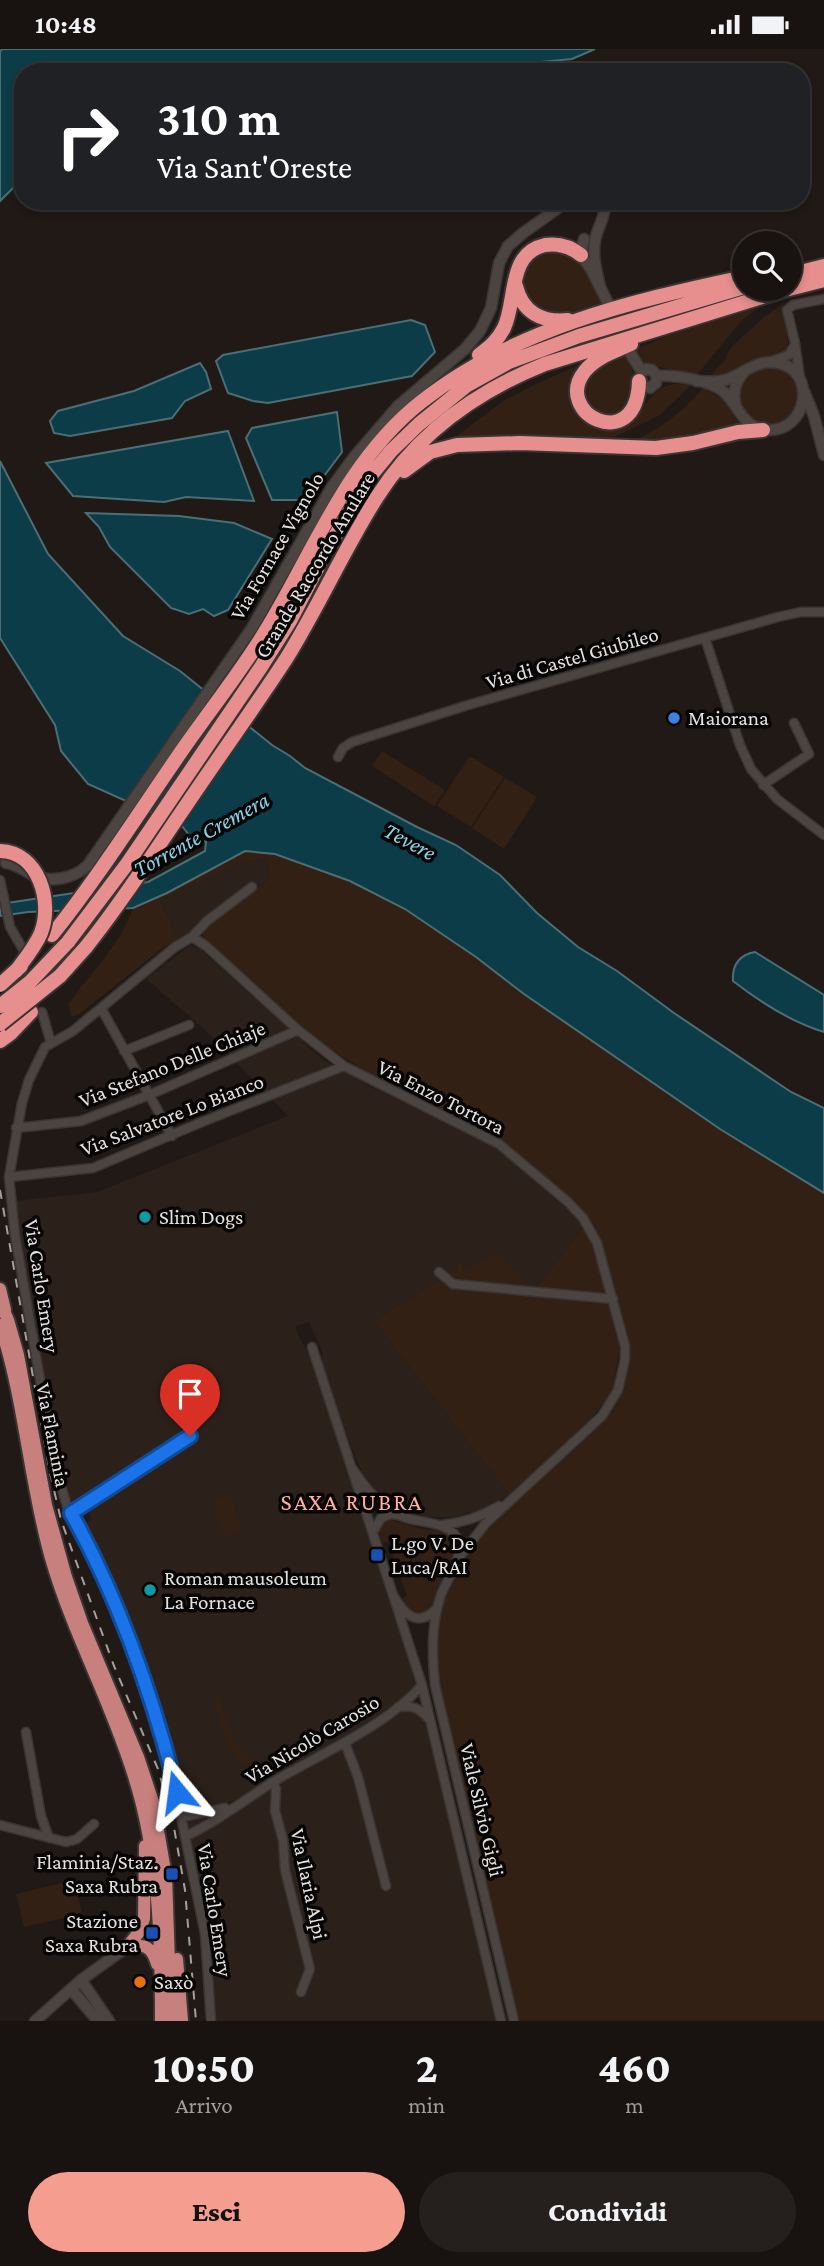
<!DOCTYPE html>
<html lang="it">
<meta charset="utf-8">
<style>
body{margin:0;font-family:"Crimson Pro",serif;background:#25201e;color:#f1f3f6;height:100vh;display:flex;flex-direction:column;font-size:26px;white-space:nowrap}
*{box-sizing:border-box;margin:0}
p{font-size:23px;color:#9f9e9f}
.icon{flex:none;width:38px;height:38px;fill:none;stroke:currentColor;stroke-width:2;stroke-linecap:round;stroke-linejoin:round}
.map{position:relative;height:1972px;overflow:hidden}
.details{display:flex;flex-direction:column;background:#181310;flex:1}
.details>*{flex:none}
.top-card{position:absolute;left:14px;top:14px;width:796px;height:147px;border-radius:28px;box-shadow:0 4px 10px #0003,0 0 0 2px #363230;background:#202124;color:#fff;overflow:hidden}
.controls{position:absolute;left:732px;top:182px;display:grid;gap:14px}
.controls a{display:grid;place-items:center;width:70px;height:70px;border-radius:50%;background:#181310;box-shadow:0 4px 10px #0003,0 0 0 2px #363230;font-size:35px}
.pin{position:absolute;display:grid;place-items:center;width:60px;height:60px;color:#fff;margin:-72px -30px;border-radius:50% 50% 50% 0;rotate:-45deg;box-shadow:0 0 7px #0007}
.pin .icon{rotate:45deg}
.me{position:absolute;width:77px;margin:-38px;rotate:344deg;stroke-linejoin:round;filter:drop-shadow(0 0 5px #0008)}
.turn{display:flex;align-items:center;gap:24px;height:147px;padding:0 28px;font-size:32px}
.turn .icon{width:91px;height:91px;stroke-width:2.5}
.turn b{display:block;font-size:49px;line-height:60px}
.eta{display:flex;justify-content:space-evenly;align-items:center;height:119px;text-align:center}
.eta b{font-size:42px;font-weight:800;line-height:49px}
.button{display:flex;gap:14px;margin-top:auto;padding:14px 28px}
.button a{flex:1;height:80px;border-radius:42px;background:#f59d8e;color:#111;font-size:28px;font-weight:800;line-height:80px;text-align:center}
.button a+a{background:#25201e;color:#f1f3f6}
.status{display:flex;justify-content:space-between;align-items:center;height:49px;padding:0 35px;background:#181310;direction:ltr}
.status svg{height:19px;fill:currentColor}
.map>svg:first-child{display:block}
</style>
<div class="status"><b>10:48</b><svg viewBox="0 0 49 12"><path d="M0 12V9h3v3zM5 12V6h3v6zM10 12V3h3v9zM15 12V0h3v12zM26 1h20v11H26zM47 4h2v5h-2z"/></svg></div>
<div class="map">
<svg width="824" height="1972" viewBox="0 0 824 1972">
<rect width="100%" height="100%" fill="#201916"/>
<path fill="#2c201a" d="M 266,810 L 271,828 L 203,883 L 179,889 L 160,852 L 239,814 Z
M 190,896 L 201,901 L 321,1009 L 365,1035 L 493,1096 L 569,1162 L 584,1178 L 534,1240 L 465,1222 L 458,1211 L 456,1221 L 374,1272 L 509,1445 L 493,1457 L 454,1468 L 427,1468 L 404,1460 L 378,1444 L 363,1425 L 351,1398 L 321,1312 L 323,1304 L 309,1273 L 296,1277 L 297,1284 L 310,1308 L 406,1597 L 416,1638 L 370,1673 L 264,1735 L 225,1756 L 192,1762 L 189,1761 L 144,1617 L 127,1572 L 81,1476 L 91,1471 L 87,1457 L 194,1387 L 190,1384 L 74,1458 L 71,1457 L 64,1432 L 14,1152 L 97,1143 L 288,1067 L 203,979 L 146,930 Z
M 401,1661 L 418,1662 L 425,1671 L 498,1972 L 215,1972 L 210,1887 L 187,1770 L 221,1764 L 386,1672 Z"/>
<path fill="#332015" d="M 551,202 C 583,202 591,232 603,257 C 585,262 562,272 543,264 C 524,256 516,228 531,212 C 536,206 544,205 551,202 Z
M 784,254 C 781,271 793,288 785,303 C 774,308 762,307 751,312 C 734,319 730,330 709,328 L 724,312 L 731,298 L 763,269 Z
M 760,258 L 743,270 L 696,327 L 646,315 L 633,301 L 675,284 Z
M 625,303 C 635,325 636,335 632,358 L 609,370 L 585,357 L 582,340 L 591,322 Z
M 579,316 C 573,324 569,335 570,346 C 571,358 578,367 586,373 C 594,379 603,381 612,381 C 639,380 641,353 659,341 C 669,334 679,334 690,337 L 660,366 L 606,392 L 454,389 L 503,352 L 536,335 Z
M739 347a30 30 0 1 1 60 0a30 30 0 1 1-60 0Z
M 703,339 L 725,351 L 741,378 L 682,391 L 628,395 C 660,380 680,365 703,339 Z
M 382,702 L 445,741 L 434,757 L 372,717 Z
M 470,707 L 504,728 L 471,778 L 437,757 Z
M 505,729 L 537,748 L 504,800 L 472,779 Z
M 245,802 L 275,805 L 350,832 L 405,860 L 476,908 L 577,982 L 720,1080 L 824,1144 L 824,1972 L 520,1972 L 485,1837 L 439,1632 L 436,1593 L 444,1553 L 463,1509 L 502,1464 L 612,1362 L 622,1344 L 627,1325 L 629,1305 L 603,1199 L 592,1175 L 576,1153 L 495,1086 L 374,1027 L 322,995 L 203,889 L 203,883 L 271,828 L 266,810 L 239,814 L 160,852 L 179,889 L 164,898 L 79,965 L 74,967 L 70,966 L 69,954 C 91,924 121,894 133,859 L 167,844 Z
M 584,1178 L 595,1203 L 620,1295 L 613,1340 L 589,1373 L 509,1445 L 374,1272 L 456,1221 L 457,1208 L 465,1221 L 497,1204 L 534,1240 Z
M 230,1445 L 243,1482 L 224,1488 L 212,1451 Z
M 388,1470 L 419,1479 L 446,1483 L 454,1491 C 457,1505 448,1515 443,1527 C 438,1541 435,1566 416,1564 C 408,1563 404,1557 401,1550 L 407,1547 L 388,1492 L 382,1494 L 379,1483 L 383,1474 Z
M 218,1647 L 234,1693 L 264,1720 L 261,1723 C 232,1725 222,1676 214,1655 Z
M 74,1831 L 82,1865 L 24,1878 L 16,1845 Z"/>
<path fill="#0b3c48" stroke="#4c6e75" stroke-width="2" d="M 3,0 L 595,0 L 572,10 L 436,23 L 23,23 L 23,129 L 0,152 L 0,2 Z
M 411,271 L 425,276 L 435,303 L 412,327 L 268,354 L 253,352 L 228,344 L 216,312 L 223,306 Z
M 200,314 L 206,323 L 211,340 L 185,352 L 172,369 L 70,387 L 54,384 L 50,372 L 58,362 L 134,342 Z
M 337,363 L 342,403 L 306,451 L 272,451 L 246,389 L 252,379 Z
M 228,382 L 254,452 L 186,448 L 164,453 L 73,447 L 46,414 Z
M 0,412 L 48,505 L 123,587 L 180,622 L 272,696 L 290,707 L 305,719 L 417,778 L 456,796 L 500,826 L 537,864 L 578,898 L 617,922 L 674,964 L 791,1043 L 824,1059 L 824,1144 L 720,1080 L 524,945 L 476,908 L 405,860 L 350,832 L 275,805 L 245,802 L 167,844 L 133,859 L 28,863 L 0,867 L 0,855 L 148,833 L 205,802 L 206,793 L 190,787 L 182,777 L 88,735 L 61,702 L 55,676 L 0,589 Z
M 86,464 L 179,467 L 234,474 L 272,490 L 228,561 L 214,567 L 203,560 L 189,565 L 171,559 L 110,498 L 99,478 Z
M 755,903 L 824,946 L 824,983 C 791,973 760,953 733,932 C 732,916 739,906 755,903 Z"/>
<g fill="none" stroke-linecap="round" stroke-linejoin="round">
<g stroke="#393533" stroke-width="11">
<path id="minor" d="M 772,312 L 789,306 L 794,297
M 800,329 L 795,294 L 787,261 L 793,256 L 824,250
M 705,589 L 740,696 L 751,720 L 777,750 L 824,786
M 338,708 L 343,699 L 352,693 L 468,656 L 778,568 L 801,563 L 824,563
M 763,736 L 809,705 L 794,674
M 0,831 L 10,878 L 24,902
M 192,888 L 206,897 L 298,981 L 344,1017 L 499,1095 L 568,1153 L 583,1169 L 597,1194 L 625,1297 L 625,1310 L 618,1341 L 602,1367 L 486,1474 L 457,1511
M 101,959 L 172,1087
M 42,963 L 51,994
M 124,1002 L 189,976
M 16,1079 L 81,1072 L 149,1046 L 298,981
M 9,1128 L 93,1119 L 202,1073 L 344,1017
M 439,1223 L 453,1235 L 613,1250
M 312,1298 L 393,1546 C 403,1564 417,1580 436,1560
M 352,1419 C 365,1438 379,1457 401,1467 C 418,1475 450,1471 458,1491 C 464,1508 447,1530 441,1546 C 431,1575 432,1606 435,1636 L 514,1972
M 70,1464 L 190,1387
M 442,1476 C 463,1474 480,1468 499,1457
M 373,1483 L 381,1469 L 391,1465 L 398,1466
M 393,1546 L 422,1636 L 501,1972
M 398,1658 C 413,1656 419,1659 429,1670
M 26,1683 L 41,1767 L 49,1789
M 345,1694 L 358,1728 L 386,1837
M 274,1733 L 276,1741 L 275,1762 L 283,1791 L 285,1821 L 310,1920 L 301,1943
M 182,1768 L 225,1759
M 0,1776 L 66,1793 L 77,1790 L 94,1775
M 186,1787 C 217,1773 244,1751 273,1733 C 320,1705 387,1677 422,1636
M 211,1972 L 205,1885 L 172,1723 L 127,1586 L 111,1547 L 67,1457 L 55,1416 L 15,1186 L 9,1128 L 22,1054 L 29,1031 L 45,998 L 73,982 L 175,898 L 192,888 L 207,872 L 252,838"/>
</g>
<g stroke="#393533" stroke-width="13">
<path id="tertiary" d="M 584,190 L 581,206 L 591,220 L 609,256
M 600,238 C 597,223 592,208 595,192 C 597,178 607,167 604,152
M 629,302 L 642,323
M 642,323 L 646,320 L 652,321 L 657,327 C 675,326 710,331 724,343 C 739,357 743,379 766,381 C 809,384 817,321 778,314 C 758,310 746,323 728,330 C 718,334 707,332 696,332
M 639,330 L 642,337 L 650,339 L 656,334 L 657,327
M 804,342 L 814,367 L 824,406
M 736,357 C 732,344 735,333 744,323
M 6,814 C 17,815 23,821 33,826 C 50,834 74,830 88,816 L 252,579 L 332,438 L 354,408 L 398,357 L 465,300 L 480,282 L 491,259 L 499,214 L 508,197 L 523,184 L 568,152
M 81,1931 L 109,1972
M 71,1940 L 98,1972
M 35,1972 L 81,1931 L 127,1898"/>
</g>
<g stroke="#393533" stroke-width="16">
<path id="trunk" d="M 0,1240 L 5,1261
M 0,1253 L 8,1271 L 18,1306 L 46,1456 L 66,1528 L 82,1574 L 138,1708 L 153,1753 L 166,1827 L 171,1972
M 0,1276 C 25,1351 29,1432 51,1509 C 72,1582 109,1648 132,1721 C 159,1802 161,1888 161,1972
M 127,1898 L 140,1882 L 144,1869 L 145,1797
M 127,1898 C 145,1894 152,1898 157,1915
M 177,1910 L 182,1972"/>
</g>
<g stroke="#393533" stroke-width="18">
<path id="motorway" d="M 789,226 L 824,217
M 516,237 C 522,263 542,274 568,271
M 789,240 L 824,231
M 631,295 C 616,302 596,308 585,322 C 551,364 637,408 639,332
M 479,306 C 490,298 498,291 504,279 C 517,252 507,204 545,196 C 559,194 571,198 581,206
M 404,422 L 430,403 L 457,396 L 520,394 L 656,399 L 693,394 L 738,383 L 763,381
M 52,886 C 99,827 140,762 183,700 C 210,661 240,624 265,583 C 313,505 346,412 421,353 C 513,280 631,252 744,228
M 68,893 L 127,815 L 261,618 L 290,572 L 323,508 L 368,430 L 391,402 L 419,375 L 466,337 L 509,313 L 579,287 L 744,238
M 86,898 C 123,852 154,803 187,755 C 220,706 254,659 286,610 C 319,557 344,500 377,448 C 417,385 477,342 545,315 L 788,240
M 0,992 L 11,984 L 31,963"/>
</g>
<use href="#minor" stroke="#4b4440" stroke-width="8"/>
<use href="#tertiary" stroke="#4b4440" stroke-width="10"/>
<use href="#trunk" stroke="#c7807e" stroke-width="12"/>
<use href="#motorway" stroke="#e68f8e" stroke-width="14"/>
<path stroke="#a5a09e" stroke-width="2" stroke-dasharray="9 9" stroke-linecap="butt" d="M 0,1141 L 50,1424 L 61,1471 L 114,1617 L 158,1720 L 173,1773 L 185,1841 L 196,1972"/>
<g stroke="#393533" stroke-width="18" stroke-linecap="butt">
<path id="motorway-bridge" d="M 0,802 C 39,803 53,853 41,884 C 35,898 25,910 16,922
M 0,936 L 21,917
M 0,957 L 30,933 L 68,893
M 0,975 L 60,927 L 86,898"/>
</g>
<use href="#motorway-bridge" stroke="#e68f8e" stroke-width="14"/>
</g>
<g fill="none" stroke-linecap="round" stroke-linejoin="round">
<g stroke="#114b97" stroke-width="18">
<path id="route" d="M 177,1743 C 153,1648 119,1550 71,1464 L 190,1387"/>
</g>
<use href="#route" stroke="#1a73e8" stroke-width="12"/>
</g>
<circle fill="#3f7fe0" stroke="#070504" stroke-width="2.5" cx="674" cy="669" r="7"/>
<g fill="#0f9aa8" stroke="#070504" stroke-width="2.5">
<circle cx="145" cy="1168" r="7"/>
<circle cx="150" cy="1541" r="7"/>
</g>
<g fill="#1a4fb4" stroke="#070504" stroke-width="2.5">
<rect x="370" y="1499" width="14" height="14" rx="3.5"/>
<rect x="165" y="1818" width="14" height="14" rx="3.5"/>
<rect x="145" y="1877" width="14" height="14" rx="3.5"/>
</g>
<circle fill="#e8710a" stroke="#070504" stroke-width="2.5" cx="140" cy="1933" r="7"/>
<g text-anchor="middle" stroke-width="7" stroke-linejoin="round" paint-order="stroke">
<g font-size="21" fill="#e5e1df" stroke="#070504">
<text transform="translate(277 497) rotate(-60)" y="7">Via Fornace Vignolo</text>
<text transform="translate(315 516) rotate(-59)" y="7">Grande Raccordo Anulare</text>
<text transform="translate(572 609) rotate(-16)" y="7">Via di Castel Giubileo</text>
<text transform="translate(172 1015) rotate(-22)" y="7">Via Stefano Delle Chiaje</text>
<text transform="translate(441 1048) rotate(27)" y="7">Via Enzo Tortora</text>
<text transform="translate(172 1066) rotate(-21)" y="7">Via Salvatore Lo Bianco</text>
<text transform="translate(42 1237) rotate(81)" y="7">Via Carlo Emery</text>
<text transform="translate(53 1386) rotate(79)" y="7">Via Flaminia</text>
<text transform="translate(312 1690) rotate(-31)" y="7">Via Nicolò Carosio</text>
<text transform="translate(482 1761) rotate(77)" y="7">Viale Silvio Gigli</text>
<text transform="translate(309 1835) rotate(78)" y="7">Via Ilaria Alpi</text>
<text transform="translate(215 1861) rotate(81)" y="7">Via Carlo Emery</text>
</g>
<g font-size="21" fill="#e5e1df" stroke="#070504" text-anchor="start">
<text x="688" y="676">Maiorana</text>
<text x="159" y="1175">Slim Dogs</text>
<text x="391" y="1501">L.go V. De<tspan x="391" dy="24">Luca/RAI</tspan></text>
<text x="164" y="1536">Roman mausoleum<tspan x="164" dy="24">La Fornace</tspan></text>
<text x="158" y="1820" text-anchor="end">Flaminia/Staz.<tspan x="158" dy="24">Saxa Rubra</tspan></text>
<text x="138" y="1879" text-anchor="end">Stazione<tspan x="138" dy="24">Saxa Rubra</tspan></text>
<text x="154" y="1940">Saxò</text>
</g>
<g font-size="23" font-style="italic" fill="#84d3ea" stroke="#070504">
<text transform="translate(201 785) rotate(-29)" y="8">Torrente Cremera</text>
<text transform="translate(410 792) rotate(28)" y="8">Tevere</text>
</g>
<g font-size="24" letter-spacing="2" fill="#ffad9e" stroke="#070504">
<text x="352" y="1461">SAXA RUBRA</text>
</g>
</g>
</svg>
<div class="controls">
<a><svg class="icon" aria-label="search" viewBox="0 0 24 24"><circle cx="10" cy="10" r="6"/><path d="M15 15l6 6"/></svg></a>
</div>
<div class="pin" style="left:190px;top:1387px;background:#d93025"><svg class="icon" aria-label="arrive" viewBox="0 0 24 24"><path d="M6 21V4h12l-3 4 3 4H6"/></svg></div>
<svg class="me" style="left:177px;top:1743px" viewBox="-20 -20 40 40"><path d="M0-17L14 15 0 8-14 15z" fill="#1a73e8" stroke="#fff" stroke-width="4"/></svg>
<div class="top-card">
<div class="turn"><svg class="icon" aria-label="right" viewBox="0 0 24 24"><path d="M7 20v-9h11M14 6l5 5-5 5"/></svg><div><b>310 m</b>Via Sant'Oreste</div></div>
</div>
</div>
<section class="details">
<div class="eta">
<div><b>10:50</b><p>Arrivo</p></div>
<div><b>2</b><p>min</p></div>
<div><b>460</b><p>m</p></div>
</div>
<div class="button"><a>Esci</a><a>Condividi</a></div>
</section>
